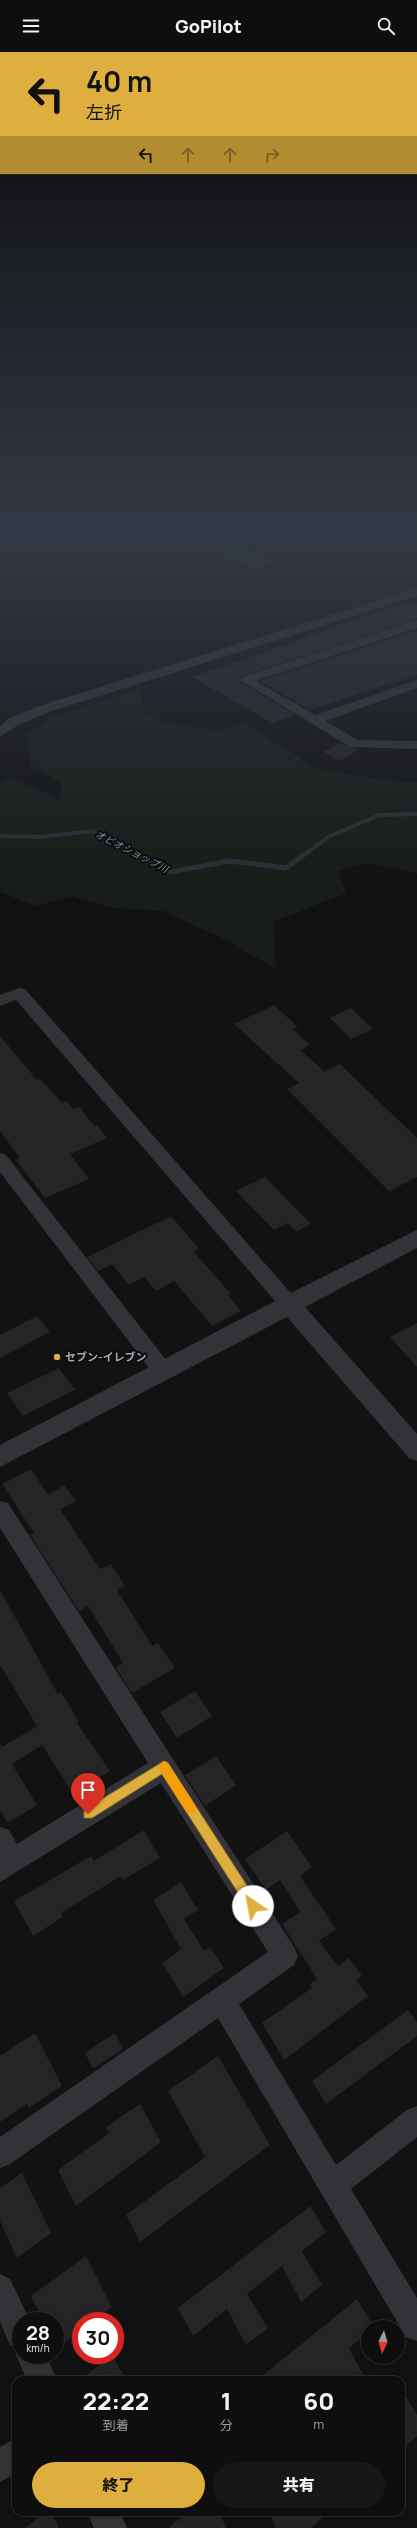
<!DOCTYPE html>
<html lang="ja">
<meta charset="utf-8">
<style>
body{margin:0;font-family:Manrope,"Noto Sans JP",sans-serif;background:#171717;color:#f1f3f6;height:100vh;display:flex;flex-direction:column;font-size:15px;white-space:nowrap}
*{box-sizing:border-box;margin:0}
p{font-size:13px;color:#9b9c9e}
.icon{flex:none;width:22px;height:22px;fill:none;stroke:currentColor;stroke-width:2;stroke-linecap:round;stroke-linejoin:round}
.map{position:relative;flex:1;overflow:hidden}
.sheet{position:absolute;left:12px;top:2324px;width:393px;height:140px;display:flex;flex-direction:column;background:#0e0e0e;border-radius:12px;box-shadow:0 2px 10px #0003,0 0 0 1px #2e2e2e}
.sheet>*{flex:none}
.guide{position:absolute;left:0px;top:0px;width:417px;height:122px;box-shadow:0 2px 10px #0003,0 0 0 1px #2e2e2e;background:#deaf3e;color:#111;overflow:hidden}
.needle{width:26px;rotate:185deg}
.buttons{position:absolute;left:361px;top:2268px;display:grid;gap:8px}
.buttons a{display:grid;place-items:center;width:44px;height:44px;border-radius:50%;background:#0e0e0e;box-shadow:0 2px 10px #0003,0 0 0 1px #2e2e2e;font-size:20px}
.speed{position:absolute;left:12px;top:2260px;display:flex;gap:8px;font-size:20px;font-weight:700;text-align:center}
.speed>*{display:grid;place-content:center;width:52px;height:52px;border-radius:50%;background:#0e0e0e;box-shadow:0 2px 10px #0003,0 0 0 1px #2e2e2e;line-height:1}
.speed small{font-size:10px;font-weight:400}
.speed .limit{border:6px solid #d22;background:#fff;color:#111}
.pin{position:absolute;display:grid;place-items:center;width:34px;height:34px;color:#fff;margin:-41px -17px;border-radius:50% 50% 50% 0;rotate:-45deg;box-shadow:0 0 4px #0007}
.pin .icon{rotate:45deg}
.me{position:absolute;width:44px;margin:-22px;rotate:327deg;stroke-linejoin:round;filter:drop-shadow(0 0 3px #0008)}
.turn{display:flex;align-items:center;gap:14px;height:84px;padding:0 20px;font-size:18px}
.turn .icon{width:52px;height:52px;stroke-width:2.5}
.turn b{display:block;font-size:28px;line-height:34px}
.lanes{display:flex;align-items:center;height:38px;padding:0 20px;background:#0003;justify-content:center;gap:20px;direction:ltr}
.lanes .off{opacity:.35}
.eta{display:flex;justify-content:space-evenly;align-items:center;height:68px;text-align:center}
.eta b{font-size:24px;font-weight:800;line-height:28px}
.button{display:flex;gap:8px;margin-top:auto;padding:8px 20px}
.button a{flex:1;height:46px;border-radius:24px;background:#deaf3e;color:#111;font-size:16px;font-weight:800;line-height:46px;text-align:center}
.button a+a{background:#171717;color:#f1f3f6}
header{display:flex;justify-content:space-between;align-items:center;height:52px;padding:0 20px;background:#0e0e0e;font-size:18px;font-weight:800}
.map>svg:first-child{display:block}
</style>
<header><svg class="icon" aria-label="menu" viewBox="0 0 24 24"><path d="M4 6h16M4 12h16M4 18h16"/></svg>GoPilot<svg class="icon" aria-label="search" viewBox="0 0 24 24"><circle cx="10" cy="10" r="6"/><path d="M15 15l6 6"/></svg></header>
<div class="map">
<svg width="417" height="2476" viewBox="0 0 417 2476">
<rect width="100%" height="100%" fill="#121213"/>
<path fill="#181d19" d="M 141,637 L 144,659 L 163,671 L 222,679 L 245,671 L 314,715 L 382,728 L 417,730 L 417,821 L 366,811 L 339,819 L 346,841 L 273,870 L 276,917 L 224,887 L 163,859 L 113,856 L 72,844 L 36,854 L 0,840 L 0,734 L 6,726 L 31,734 L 59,748 L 62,731 L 31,714 L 26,681 L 50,666 Z"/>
<path fill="#292f35" d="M 210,491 L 232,498 L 243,498 L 277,509 L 251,517 L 251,514 L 236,511 Z"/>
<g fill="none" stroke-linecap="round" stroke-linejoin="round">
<path stroke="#292f35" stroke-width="4" d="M 0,784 L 40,785 L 92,779 L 132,800
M 308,800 L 328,785 L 379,763 L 417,762"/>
<path stroke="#292f35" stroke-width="5" d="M 130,799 L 170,820 L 230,809 L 286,816 L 309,799"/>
</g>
<path fill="#252527" d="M 417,550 L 417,567 L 241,624 L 239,629 L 295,663 L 272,671 L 192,625 L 310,585 L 308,584 L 376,561 L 374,560 Z
M 417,578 L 417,623 L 310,658 L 260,629 Z
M 340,691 L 358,698 L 339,709 L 323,700 Z
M 274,953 L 298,975 L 292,977 L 310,993 L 300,998 L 324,1019 L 340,1012 L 417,1086 L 417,1125 L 389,1139 L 287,1037 L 299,1031 L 234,972 Z
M 351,956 L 373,977 L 351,987 L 330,966 Z
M 0,984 L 37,1028 L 40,1027 L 62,1051 L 67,1049 L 73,1057 L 79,1054 L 94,1074 L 97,1073 L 107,1086 L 70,1102 L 89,1127 L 45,1146 L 16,1108 L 20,1106 L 0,1079 Z
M 265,1125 L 311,1172 L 296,1180 L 288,1171 L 274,1178 L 236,1139 Z
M 171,1164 L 199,1197 L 194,1200 L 230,1241 L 227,1242 L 241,1259 L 212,1274 L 174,1229 L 156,1239 L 144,1225 L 129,1233 L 112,1212 L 98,1219 L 87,1205 Z
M 37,1264 L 50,1280 L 0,1306 L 0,1283 Z
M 417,1271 L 417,1315 L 390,1285 Z
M 59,1316 L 75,1338 L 23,1364 L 7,1341 Z
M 31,1417 L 48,1443 L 64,1433 L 76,1449 L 60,1457 L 100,1517 L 111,1512 L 125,1534 L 117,1538 L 152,1594 L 158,1591 L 175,1616 L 132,1641 L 116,1616 L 123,1611 L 88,1554 L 79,1559 L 30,1483 L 34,1481 L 2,1432 Z
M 0,1538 L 58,1642 L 61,1640 L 79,1670 L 77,1671 L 110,1719 L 74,1743 L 42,1693 L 12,1712 L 37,1753 L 8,1771 L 0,1758 L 0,1691 L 2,1695 L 37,1674 L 0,1613 Z
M 195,1639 L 212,1664 L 177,1686 L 160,1660 Z
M 216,1704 L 236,1733 L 205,1754 L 185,1723 Z
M 144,1778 L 160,1806 L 123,1828 L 121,1824 L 61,1861 L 63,1865 L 33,1884 L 14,1849 L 91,1804 L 94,1809 Z
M 287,1779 L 312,1815 L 300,1824 L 336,1877 L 319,1889 L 338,1914 L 349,1906 L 362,1924 L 356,1928 L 368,1944 L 284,2008 L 262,1971 L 312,1936 L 310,1932 L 317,1927 L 282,1872 L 300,1860 L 280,1828 L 266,1838 L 245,1807 Z
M 181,1830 L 198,1858 L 184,1867 L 204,1899 L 210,1895 L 224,1916 L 183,1945 L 162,1911 L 181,1897 L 153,1848 Z
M 408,1958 L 417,1970 L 417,1984 L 326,2052 L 312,2029 Z
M 35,1981 L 62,2034 L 29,2056 L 27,2052 L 0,2070 L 0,2004 Z
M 115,1981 L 123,1997 L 93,2017 L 85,2001 Z
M 218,2004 L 270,2093 L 140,2190 L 126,2163 L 205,2105 L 168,2039 Z
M 140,2052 L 161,2090 L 76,2154 L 58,2118 L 109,2081 L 106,2075 Z
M 22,2121 L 51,2181 L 17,2206 L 0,2169 L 0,2136 Z
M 310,2154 L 326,2180 L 302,2199 L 322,2233 L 301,2250 L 282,2214 L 247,2242 L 268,2276 L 246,2293 L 227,2257 L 193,2284 L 178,2256 Z
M 86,2204 L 112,2255 L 94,2269 L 81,2269 L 81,2279 L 55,2298 L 55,2269 L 43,2269 L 31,2244 Z
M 357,2247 L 374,2275 L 368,2275 L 368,2281 L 349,2296 L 366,2328 L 257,2328 Z
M 112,2303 L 126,2328 L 80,2328 Z
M 401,2336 L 417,2363 L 417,2384 L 401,2398 Z
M 45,2460 L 52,2460 L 59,2476 L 25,2476 Z
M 187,2460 L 218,2460 L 227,2476 L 168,2476 Z
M 268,2460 L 329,2460 L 311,2476 L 276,2476 Z"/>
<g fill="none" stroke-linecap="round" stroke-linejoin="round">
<path fill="#333337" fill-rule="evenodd" d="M 417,536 L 417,544 L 49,660 L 18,673 L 0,685 L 0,674 L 8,667 L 39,654 Z
M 417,568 L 417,576 L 256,629 L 315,663 L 417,628 L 417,636 L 325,669 L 358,688 L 417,689 L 417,697 L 350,695 L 240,628 L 242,625 Z
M 19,936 L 25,937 L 296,1247 L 299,1252 L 296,1257 L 289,1259 L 282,1257 L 16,948 L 0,954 L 0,943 Z
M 0,1101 L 6,1103 L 170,1313 L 173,1319 L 170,1325 L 163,1327 L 156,1325 L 0,1120 Z
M 0,1449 L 8,1451 L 294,1895 L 298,1904 L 294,1913 L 239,1952 L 336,2113 L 407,2058 L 417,2054 L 417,2085 L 351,2137 L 417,2246 L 417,2289 L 406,2285 L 218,1966 L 10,2112 L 0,2116 L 0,2085 L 268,1900 L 161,1731 L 0,1830 L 0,1775 L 9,1778 L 17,1792 L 148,1711 L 0,1476 Z
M 0,2222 L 10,2227 L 30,2269 L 21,2269 L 21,2303 L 46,2303 L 57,2328 L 27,2328 L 16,2303 L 19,2296 L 10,2293 L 0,2270 Z
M 16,2386 L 16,2421 L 0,2430 L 0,2395 Z
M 87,2460 L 120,2460 L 127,2476 L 94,2476 Z"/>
<path fill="#333337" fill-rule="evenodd" d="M 390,478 L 405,478 L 417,485 L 417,495 Z
M 417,1178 L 417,1196 L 305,1255 L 417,1382 L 417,1409 L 409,1406 L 287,1265 L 0,1415 L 0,1393 L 281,1246 Z"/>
</g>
<linearGradient id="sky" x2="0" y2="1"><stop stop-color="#0a0a0a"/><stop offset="0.58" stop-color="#333944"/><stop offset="1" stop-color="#333944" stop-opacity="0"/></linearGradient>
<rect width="417" height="825" fill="url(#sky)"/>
<path fill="#deaf3e" stroke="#907228" d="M 164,1709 L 168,1711 L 257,1849 L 259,1854 L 257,1858 L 253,1860 L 249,1858 L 162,1722 L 92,1766 L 84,1766 L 84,1758 Z"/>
<path fill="#f59e0b" d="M 164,1709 L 168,1711 L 195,1753 L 195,1761 L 187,1761 L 160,1719 L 158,1715 Z"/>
<circle fill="#deaf3e" stroke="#0d0d0e" stroke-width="1.5" cx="57" cy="1305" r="4"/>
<g text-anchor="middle" stroke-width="4" stroke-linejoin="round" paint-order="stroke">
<g font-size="10" font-style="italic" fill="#7e94aa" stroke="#0d0d0e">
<text transform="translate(132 799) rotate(27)" y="4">オビオショップ川</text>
</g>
<g font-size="11" font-weight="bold" fill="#a4a8b2" stroke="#0d0d0e" text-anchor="start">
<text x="65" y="1309">セブン-イレブン</text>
</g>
</g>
</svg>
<div class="buttons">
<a><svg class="needle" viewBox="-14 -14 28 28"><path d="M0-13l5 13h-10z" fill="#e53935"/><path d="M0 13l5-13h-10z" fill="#9b9c9e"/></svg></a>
</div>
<div class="speed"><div>28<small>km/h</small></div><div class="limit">30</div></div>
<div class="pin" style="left:88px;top:1762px;background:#d93025"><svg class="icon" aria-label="arrive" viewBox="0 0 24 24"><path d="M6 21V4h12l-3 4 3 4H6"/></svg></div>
<svg class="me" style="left:253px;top:1854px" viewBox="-20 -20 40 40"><circle r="19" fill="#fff"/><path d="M0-13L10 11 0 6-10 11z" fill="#deaf3e"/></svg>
<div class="guide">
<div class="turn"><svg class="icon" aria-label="left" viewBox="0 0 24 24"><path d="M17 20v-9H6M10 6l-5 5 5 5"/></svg><div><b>40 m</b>左折</div></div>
<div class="lanes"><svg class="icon" aria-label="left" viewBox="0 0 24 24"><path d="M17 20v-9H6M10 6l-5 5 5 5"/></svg><svg class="icon off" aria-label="ahead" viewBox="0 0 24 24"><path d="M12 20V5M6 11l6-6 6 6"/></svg><svg class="icon off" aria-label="ahead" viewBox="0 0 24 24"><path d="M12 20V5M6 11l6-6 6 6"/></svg><svg class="icon off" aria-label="right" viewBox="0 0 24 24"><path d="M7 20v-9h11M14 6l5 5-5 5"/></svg></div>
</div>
<section class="sheet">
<div class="eta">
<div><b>22:22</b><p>到着</p></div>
<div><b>1</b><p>分</p></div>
<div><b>60</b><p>m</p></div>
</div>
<div class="button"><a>終了</a><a>共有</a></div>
</section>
</div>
